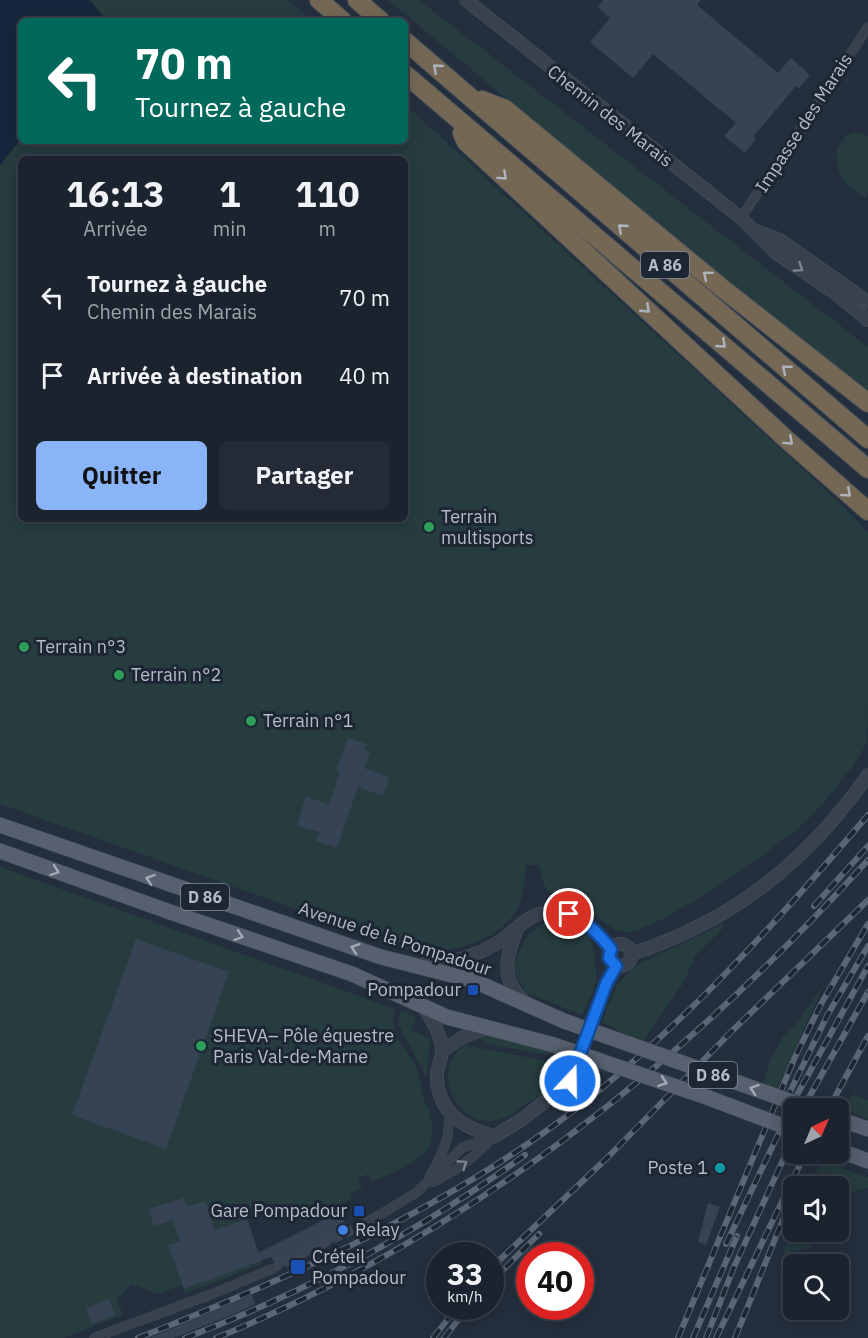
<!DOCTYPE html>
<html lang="fr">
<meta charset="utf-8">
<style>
body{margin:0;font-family:"IBM Plex Sans",sans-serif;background:#242b36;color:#f1f3f6;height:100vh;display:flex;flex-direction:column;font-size:22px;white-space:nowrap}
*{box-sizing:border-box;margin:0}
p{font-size:20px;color:#a0a4aa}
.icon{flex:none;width:33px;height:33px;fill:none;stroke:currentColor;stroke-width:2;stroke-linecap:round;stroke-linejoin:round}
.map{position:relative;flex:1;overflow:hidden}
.drawer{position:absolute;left:18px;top:156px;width:390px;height:366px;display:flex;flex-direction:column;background:#1b232e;border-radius:9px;box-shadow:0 3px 15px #0003,0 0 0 2px #39404a}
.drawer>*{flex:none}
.hud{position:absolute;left:18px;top:18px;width:390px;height:126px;border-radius:9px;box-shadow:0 3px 15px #0003,0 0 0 2px #39404a;background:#00695c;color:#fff;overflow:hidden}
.needle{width:39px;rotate:44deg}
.fabs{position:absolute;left:783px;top:1098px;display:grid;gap:12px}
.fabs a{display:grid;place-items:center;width:66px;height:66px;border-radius:9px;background:#1b232e;box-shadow:0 3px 15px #0003,0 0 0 2px #39404a;font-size:30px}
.speed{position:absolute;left:426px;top:1242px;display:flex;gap:12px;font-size:30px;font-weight:700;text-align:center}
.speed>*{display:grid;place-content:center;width:78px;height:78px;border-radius:50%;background:#1b232e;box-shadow:0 3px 15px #0003,0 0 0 2px #39404a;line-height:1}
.speed small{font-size:15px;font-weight:400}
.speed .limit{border:9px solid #d22;background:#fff;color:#111}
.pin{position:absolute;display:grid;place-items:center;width:51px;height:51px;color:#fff;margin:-26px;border:3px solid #fff;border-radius:50%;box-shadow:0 2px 6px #0007}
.me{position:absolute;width:66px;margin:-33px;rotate:21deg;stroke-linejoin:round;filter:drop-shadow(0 0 4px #0008)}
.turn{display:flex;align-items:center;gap:21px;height:126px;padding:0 18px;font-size:27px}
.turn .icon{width:78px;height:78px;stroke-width:2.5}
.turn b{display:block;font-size:42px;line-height:51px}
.eta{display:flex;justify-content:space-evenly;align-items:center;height:102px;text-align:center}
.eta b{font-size:36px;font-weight:700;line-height:42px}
.button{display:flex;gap:12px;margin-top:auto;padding:12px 18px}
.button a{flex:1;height:69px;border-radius:9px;background:#8ab4f8;color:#111;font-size:24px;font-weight:700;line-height:69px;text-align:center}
.button a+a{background:#242b36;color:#f1f3f6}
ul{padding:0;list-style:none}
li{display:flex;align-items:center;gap:18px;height:78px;padding:0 18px}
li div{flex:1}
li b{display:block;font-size:22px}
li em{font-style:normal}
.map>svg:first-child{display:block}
</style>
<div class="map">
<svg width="868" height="1338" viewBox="0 0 868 1338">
<rect width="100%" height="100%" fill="#242f3e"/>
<path fill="#263c3f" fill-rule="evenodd" d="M 0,0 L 288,0 L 312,21 L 21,21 L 21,141 L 405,141 L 405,104 L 846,509 L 868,533 C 868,588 868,642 868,697 C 868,709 868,731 867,742 C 857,764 821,808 803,824 C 776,848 657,932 626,932 C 608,932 597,911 580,905 C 555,895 543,897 539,865 L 526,865 C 524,877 524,892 520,903 C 505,940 457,950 423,954 L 0,804 ZM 21,159 L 405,159 L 405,519 L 21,519 Z
M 388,0 L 419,0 L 868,347 L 868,392 L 750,302 Z
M 855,132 L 868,136 L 868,193 L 865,198 C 859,194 851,189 846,183 C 832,167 832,139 855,132 Z
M 0,867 L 395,1009 C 387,1035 409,1050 418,1072 C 422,1082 421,1094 426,1104 C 447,1156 412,1163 373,1182 L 368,1174 L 358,1179 L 362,1188 L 352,1192 L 350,1200 L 305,1222 L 264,1208 L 247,1218 L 263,1263 L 185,1294 L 182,1285 L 158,1294 L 132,1284 L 117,1299 L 123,1315 L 64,1338 L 0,1338 Z
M 549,922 C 578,923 593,930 595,961 C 595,967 597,974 596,980 C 595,991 586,1004 582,1015 L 525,992 L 513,969 C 520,947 526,928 549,922 Z
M 723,924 L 724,927 L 695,956 L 684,982 L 642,1043 L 602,1022 L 618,983 L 630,972 L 629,969 Z
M 825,983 L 778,1088 L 763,1083 L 771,1058 L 784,1035 L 799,1020 Z
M 401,1011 L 416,1017 L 411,1030 L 431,1039 L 426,1077 L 398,1024 Z
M 489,1035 L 558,1053 L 609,1071 L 604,1075 L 591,1066 L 558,1054 L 541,1054 L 488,1044 L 478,1037 Z
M 465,1045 L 557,1063 L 563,1063 C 558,1071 554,1080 549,1087 C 544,1094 534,1099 527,1103 C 516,1111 504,1121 490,1121 C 451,1121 432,1067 465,1045 Z
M 853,1094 L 868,1100 L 868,1119 L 844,1110 Z
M 822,1159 L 868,1178 L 868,1188 L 850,1193 L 839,1202 L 838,1186 L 810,1186 Z
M 793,1228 L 794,1232 L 811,1232 L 804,1240 L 812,1247 L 783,1254 Z"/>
<path fill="#17263c" d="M 0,0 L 90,0 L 106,20 L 21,21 L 21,139 L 0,165 Z"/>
<path fill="#364354" d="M 603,0 L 701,0 L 697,5 L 778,73 L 791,58 L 810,75 L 799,88 L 796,86 L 753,137 L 756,139 L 745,153 L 724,136 L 736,123 L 653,54 L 633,78 L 590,42 L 610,18 L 598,7 Z
M 348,738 L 366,744 L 364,750 L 370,752 L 364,768 L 389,777 L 383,796 L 358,787 L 337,848 L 316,841 L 319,832 L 297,826 L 306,796 L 329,805 L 340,772 L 336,770 Z
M 136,939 L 229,972 L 166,1149 L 72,1115 Z
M 184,1198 L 187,1207 L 205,1201 L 215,1230 L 247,1219 L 258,1253 L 339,1212 L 350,1233 L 287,1267 L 286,1265 L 279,1269 L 271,1257 L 184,1289 L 168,1245 L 180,1241 L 172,1220 L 154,1226 L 148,1209 Z
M 708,1203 L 720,1207 L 706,1245 L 698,1242 Z
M 252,1295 L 255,1304 L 232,1315 L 173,1338 L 149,1338 Z
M 109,1299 L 115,1315 L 92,1324 L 86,1308 Z"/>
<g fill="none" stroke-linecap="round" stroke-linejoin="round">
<path stroke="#3a4453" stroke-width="9" stroke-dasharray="9 4.5" stroke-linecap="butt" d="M 272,1269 L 366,1223"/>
<g stroke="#414a57" stroke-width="10">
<path id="minor" d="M 741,218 L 868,27
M 429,1178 C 442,1154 450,1142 449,1114
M 433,1182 C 456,1171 476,1156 493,1137
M 366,1223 L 416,1193 L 462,1148 L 495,1136
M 94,1338 L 212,1294 L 272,1269"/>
</g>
<g stroke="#414a57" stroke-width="14">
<path id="tertiary" d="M 466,0 L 741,218 L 776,253 L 835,293 L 868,320
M 756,231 L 780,240 L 868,302
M 517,929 C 506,958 499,980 526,1003
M609 955a11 11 0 1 1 22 0a11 11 0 1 1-22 0Z
M 631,954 C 733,921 807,862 868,775
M 424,964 C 450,964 476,956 499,942 C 508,937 515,928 524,922 C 558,897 589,922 611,949
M 424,1007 C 432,1020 441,1035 442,1050 C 442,1058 438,1066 437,1073 C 436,1111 462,1128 495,1136 L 524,1118 L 570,1081 L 606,984 L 616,966
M 442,1051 L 463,1037 L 486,1028"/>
</g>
<g stroke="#414a57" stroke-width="16">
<path id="primary" d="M 0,825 L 381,957 L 472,980 L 564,1021
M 0,851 L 170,912 L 352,974 L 447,1017 L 554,1045
M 838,1119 L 868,1129
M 838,1150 L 868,1161"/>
</g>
<g stroke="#434c59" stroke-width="20">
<path id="motorway" d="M 319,0 L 343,21
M 357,0 L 381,21
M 405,41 L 868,439
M 405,74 L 868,469
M 482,100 L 505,109 L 722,288 L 868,403
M 462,133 L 466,142 L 786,439 L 868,511"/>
</g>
<use href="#minor" stroke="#38414e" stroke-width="9"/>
<use href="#tertiary" stroke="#38414e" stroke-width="12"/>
<use href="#primary" stroke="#56606e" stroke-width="15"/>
<use href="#motorway" stroke="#746855" stroke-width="18"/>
<g stroke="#5a6575" stroke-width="6">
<path id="rail" d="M 814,906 L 868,846
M 786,1100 L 828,1014 L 868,946
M 803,1108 L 868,992
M 829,1108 L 868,1036
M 726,1244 L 797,1095 L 868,966
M 490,1269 L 608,1157 L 732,1031 L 868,900
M 490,1283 L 539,1234
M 138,1338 C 278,1283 426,1217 549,1129 C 669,1042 772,928 868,815
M 185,1338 C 306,1292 420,1231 525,1155
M 216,1338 C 472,1233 683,1064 868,860
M 433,1338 L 458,1306
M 444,1338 L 469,1306
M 678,1338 L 795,1057 L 821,1004 L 868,924
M 693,1338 L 737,1236
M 706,1338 L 734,1267 L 794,1136
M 716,1338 L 805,1154
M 735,1338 L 792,1197"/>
</g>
<use href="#rail" stroke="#1d2633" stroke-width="4" stroke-dasharray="11" stroke-linecap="butt"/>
<g stroke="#414a57" stroke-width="16" stroke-linecap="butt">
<path id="primary-bridge" d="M 564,1021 L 809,1108
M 554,1045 L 709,1098 L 794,1130"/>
</g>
<use href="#primary-bridge" stroke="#56606e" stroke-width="15"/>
</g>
<defs><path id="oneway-chevron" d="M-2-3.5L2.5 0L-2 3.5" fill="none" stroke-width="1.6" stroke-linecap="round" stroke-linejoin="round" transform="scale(1.5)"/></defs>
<g stroke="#aeb4bd">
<use href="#oneway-chevron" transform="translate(437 68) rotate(-139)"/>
<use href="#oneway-chevron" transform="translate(503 176) rotate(42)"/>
<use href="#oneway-chevron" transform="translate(622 228) rotate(-139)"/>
<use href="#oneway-chevron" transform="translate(707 275) rotate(-140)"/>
<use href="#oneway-chevron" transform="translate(646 309) rotate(43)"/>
<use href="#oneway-chevron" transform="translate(722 344) rotate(41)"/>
<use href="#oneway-chevron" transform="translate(786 369) rotate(-140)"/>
<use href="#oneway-chevron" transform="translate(789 441) rotate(42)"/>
<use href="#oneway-chevron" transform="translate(847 493) rotate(41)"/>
</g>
<g stroke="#7c8592">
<use href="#oneway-chevron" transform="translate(799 268) rotate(34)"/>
<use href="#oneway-chevron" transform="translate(463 1164) rotate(-34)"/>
</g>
<g stroke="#a1aab7">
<use href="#oneway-chevron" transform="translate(55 871) rotate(20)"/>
<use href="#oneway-chevron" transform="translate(150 879) rotate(-161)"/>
<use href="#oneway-chevron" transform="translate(239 936) rotate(19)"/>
<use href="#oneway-chevron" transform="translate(355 948) rotate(-161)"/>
<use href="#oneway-chevron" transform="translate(663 1082) rotate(19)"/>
<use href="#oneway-chevron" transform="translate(754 1089) rotate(-161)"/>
</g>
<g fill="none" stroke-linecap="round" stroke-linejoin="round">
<g stroke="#114b97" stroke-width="15">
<path id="route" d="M 569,914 C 587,922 599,934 611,949 L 609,958 L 616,966 L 606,984 L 570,1081"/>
</g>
<use href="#route" stroke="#1a73e8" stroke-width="10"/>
</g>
<g fill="#2e9e5b" stroke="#1d2633" stroke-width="2">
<circle cx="429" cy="527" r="6"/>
<circle cx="24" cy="647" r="6"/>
<circle cx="119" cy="675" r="6"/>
<circle cx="251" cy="721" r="6"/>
<circle cx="201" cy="1046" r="6"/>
</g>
<g fill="#1a4fb4" stroke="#1d2633" stroke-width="2">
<rect x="467" y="984" width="12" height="12" rx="3"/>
<rect x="353" y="1205" width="12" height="12" rx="3"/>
<rect x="290" y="1259" width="16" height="16" rx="3"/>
</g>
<circle fill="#0f9aa8" stroke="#1d2633" stroke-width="2" cx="720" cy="1168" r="6"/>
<circle fill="#3f7fe0" stroke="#1d2633" stroke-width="2" cx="343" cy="1230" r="6"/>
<g text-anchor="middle" stroke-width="6" stroke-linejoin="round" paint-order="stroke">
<g fill="#1d2633" stroke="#878f9c" stroke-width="1.5">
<rect x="641" y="252" width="48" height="26" rx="4.5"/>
<rect x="181" y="884" width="48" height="26" rx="4.5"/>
<rect x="689" y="1062" width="48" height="26" rx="4.5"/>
</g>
<g font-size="16" font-weight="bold" fill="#b4bcc9">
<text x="665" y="271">A 86</text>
<text x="205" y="903">D 86</text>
<text x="713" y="1081">D 86</text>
</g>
<g font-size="18" fill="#b4bcc9" stroke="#1d2633">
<text transform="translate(610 116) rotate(38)" y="6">Chemin des Marais</text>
<text transform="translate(804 123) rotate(-57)" y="6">Impasse des Marais</text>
<text transform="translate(395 939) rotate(18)" y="6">Avenue de la Pompadour</text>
</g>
<g font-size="18" fill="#b4bcc9" stroke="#1d2633" text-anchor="start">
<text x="441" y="523">Terrain<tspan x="441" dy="21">multisports</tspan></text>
<text x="36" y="653">Terrain n°3</text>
<text x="131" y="681">Terrain n°2</text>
<text x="263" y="727">Terrain n°1</text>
<text x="461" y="996" text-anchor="end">Pompadour</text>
<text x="213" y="1042">SHEVA– Pôle équestre<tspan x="213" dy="21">Paris Val-de-Marne</tspan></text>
<text x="708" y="1174" text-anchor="end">Poste 1</text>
<text x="347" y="1217" text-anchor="end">Gare Pompadour</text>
<text x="355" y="1236">Relay</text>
<text x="312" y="1263">Créteil<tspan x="312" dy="21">Pompadour</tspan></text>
</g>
</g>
</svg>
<div class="fabs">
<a><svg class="needle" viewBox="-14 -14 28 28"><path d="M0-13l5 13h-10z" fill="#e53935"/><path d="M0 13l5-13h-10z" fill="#a0a4aa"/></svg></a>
<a><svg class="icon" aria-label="sound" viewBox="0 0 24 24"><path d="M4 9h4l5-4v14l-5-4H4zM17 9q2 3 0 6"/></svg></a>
<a><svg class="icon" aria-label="search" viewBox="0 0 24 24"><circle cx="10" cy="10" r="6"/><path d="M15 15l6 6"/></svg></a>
</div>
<div class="speed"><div>33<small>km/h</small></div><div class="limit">40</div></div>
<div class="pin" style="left:569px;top:914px;background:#d93025"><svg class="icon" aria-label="arrive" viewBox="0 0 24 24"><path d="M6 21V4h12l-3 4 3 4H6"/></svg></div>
<svg class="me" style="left:570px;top:1081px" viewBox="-20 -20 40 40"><circle r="17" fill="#1a73e8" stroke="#fff" stroke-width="3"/><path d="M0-11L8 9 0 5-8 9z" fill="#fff"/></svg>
<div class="hud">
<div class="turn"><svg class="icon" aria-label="left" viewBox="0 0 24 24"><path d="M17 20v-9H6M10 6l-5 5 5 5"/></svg><div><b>70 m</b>Tournez à gauche</div></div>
</div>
<section class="drawer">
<div class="eta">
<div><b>16:13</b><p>Arrivée</p></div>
<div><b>1</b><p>min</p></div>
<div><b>110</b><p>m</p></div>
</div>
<ul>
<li><svg class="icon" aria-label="left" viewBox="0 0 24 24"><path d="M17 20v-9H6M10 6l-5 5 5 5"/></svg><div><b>Tournez à gauche</b><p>Chemin des Marais</p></div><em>70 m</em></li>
<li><svg class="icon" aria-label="arrive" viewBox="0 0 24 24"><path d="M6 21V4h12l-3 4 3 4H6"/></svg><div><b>Arrivée à destination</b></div><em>40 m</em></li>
</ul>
<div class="button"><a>Quitter</a><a>Partager</a></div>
</section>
</div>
